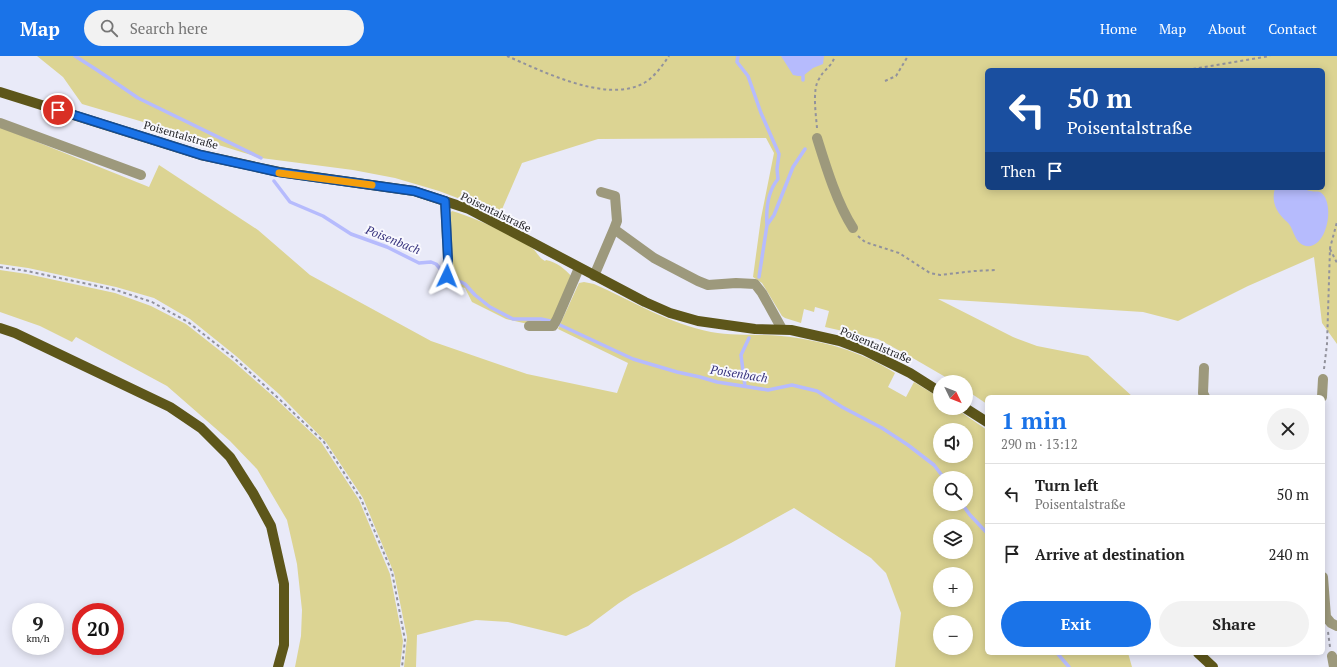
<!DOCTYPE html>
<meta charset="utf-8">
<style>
body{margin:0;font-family:"PT Serif",serif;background:#f2f2f2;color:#222;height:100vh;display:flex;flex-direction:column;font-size:15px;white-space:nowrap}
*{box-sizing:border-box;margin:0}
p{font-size:13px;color:#767676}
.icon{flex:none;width:22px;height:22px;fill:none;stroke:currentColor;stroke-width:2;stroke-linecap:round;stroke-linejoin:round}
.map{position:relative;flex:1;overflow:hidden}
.drawer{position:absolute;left:985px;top:339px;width:340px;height:260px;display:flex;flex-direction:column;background:#fff;border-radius:6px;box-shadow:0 2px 10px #0003}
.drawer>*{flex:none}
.banner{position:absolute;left:985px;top:12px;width:340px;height:122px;border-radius:6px;box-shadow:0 2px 10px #0003;background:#1a4fa0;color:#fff;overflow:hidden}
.needle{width:26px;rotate:133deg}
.buttons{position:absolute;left:933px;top:319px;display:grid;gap:8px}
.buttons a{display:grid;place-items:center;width:40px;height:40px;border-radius:50%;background:#fff;box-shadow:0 2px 10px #0003;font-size:20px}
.speed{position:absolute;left:12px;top:547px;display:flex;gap:8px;font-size:20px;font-weight:700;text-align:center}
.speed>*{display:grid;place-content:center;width:52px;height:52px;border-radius:50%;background:#fff;box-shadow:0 2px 10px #0003;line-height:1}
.speed small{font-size:10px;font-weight:400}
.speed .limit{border:6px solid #d22;background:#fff;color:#111}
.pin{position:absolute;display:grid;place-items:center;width:34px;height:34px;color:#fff;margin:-17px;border:2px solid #fff;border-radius:50%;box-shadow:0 1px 4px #0007}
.me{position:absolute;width:44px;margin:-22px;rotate:2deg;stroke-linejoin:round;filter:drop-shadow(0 0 3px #0008)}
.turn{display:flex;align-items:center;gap:14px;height:84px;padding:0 16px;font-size:18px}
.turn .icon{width:52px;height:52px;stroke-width:2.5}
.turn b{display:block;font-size:28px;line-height:34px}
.then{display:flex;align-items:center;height:38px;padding:0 16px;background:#0003;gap:8px;font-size:15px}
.round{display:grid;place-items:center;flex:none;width:42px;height:42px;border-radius:21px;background:#f2f2f2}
.summary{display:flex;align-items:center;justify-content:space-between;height:68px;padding:0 16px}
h1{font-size:24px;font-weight:700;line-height:30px;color:#1a73e8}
.action{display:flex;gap:8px;margin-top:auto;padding:8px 16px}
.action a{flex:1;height:46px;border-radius:24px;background:#1a73e8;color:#fff;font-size:16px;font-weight:700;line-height:46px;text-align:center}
.action a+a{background:#f2f2f2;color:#222}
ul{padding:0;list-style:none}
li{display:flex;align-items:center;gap:12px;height:60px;padding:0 16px;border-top:1px solid #e0e0e0}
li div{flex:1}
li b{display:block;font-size:15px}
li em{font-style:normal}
header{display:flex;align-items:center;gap:24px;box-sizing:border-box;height:56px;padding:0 20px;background:#1a73e8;color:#fff}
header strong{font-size:19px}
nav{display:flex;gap:22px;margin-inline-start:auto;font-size:14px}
.search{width:280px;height:36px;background:#f2f2f2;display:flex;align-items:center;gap:10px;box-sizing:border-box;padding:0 14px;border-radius:22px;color:#767676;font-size:15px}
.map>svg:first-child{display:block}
</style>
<header>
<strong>Map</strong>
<div class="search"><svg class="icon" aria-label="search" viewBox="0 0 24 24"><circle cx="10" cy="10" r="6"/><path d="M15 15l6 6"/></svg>Search here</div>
<nav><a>Home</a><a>Map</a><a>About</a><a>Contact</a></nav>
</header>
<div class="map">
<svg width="1337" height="611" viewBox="0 0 1337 611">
<rect width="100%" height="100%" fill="#e9eaf8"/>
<path fill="#dcd493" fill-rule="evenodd" d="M 37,0 L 1337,0 L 1337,288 L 1322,267 L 1314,201 L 1248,230 L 1178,265 L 1143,256 L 938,243 L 1013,281 L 1037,290 L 1088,300 L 1133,341 L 987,341 L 987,348 L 966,334 L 966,326 L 954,326 L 911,301 L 878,283 L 825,271 L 829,255 L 815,251 L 814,256 L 804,253 L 801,267 L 785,262 L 782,260 L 762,227 L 753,221 L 761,162 L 774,97 L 766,82 L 598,83 L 522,107 L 500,158 L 439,135 L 395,122 L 353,114 L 261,102 L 150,68 L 82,48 L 63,21 ZM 987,14 L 1323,14 L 1323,132 L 987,132 Z
M 0,71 L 149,131 L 159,109 L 258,174 L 310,219 L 431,285 L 527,318 L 617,337 L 628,307 L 558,273 L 579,227 L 584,226 L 594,228 C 632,245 670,268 711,276 C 734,280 758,278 781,280 C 821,284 861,295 895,317 L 888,331 L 906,341 L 914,326 L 940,342 L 940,352 L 955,352 L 987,374 L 987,597 L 1128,597 L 1132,611 L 895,611 L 901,557 L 886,517 L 871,502 L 794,452 L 731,487 L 633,538 L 619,547 L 588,570 L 566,580 L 508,566 L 476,564 L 417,579 L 416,611 L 404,611 L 407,581 L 394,517 L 363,442 L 326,386 L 279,338 L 236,300 L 190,263 L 154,242 L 116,231 L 28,212 L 0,208 ZM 940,374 L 966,374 L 966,400 L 940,400 ZM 940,422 L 966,422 L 966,448 L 940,448 ZM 940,470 L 966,470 L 966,496 L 940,496 ZM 940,518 L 966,518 L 966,544 L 940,544 ZM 940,566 L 966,566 L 966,592 L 940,592 Z
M 452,155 C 476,162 511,178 532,192 C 537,196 539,202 545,205 L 546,204 C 557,206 565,213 572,221 L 554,264 L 551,263 L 549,268 L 528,268 L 506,263 L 472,246 L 465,232 L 448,227 L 450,157 Z
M 0,214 L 27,218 L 115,237 L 151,250 L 186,268 L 233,305 L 275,342 L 321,386 L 359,444 L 390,518 L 403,585 L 400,611 L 295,611 L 301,580 L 302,554 L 297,508 L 287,464 L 257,413 L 230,385 L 167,330 L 76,281 L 72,286 L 40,270 L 0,256 Z"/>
<path fill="#b6bbfd" d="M 781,0 L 824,0 L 823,8 L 813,12 L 803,20 L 798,20 L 793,19 Z
M 1275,132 C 1284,132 1294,130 1303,132 C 1305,133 1308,135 1311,135 C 1315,136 1317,135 1320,136 C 1337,146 1326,199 1303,189 C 1293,184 1294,171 1286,165 C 1276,156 1271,145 1275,132 Z"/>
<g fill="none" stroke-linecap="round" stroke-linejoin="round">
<path stroke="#b6bbfd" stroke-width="3.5" d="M 75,0 L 97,14 L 138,42 L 261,102
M 738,0 L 737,6 L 748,20 L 761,57 L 779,98 L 777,113 L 778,123 C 768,135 766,154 767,169
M 803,24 L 803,20
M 274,125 L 290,146 L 323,160 L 351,178 L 387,191 L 419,207 L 431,206 L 436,208 L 442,215 L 449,225 L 453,227 L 461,226 L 465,228 L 475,239 L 490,251 L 513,263 L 541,263 L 550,265
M 759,221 L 767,169 L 774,159 L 793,111 L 805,93
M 560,269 L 633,303 L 677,316 L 700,321 L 717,326 L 768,334 L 792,329 L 817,335 L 842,351 L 882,372 L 908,389 L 934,409 L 944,422
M 745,330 L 741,299 L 749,282
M 962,448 L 970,459 L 987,477
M 1057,597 L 1069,611"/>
<path stroke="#92929c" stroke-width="2" stroke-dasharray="3 3" stroke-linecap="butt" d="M 507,0 C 542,15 605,47 642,28 C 653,23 662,10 669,0
M 1187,14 L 1270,0
M 885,25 L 896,20 L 908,0
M 817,72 C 816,59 812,33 819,23 C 824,13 831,12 835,0
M 858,180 L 865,186 L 899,197 L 930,217 L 940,219 L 974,215 L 996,214
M 1330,193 L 1337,207
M 0,211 L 27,215 L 116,234 L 152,246 L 188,266 L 234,302 L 276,340 L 324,386 L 361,443 L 392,516 L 405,584 L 402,611
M 1324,313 L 1327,288 L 1330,192 L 1337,166
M 1328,576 L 1330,591"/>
<path stroke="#9d997c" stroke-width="10" d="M 0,67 L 141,119
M 817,82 C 826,111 837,147 853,172
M 601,136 L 615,140 L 617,165 L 614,173 L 654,202 L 698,225 L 708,229 L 736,227 L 755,228 L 762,237 L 782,273
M 594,220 L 614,173
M 443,227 L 447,220 L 448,203 L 445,145
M 529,270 L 553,270 L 557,263 L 579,212
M 1204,312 L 1203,337 L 1205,341
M 1322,341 L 1323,323
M 1323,521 L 1326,561 L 1331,567 L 1337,570
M 1332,600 L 1334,611"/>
<path stroke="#5d561a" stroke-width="10" d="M 0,36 L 201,99 L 279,116 L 414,135 L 469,153 L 645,246 L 670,257 L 698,265 L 755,273 L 791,274 L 840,285 L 864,294 L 910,317 L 940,336
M 0,272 L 15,277 L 170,351 L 201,372 L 230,401 L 253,437 L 271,470 L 284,528 L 284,589 L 278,611
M 965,352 L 987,366
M 1198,597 L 1213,611"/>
</g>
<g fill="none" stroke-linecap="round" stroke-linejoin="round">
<g stroke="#114b97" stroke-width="10">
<path id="route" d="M 58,54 L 201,99 L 278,116 L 414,135 L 445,145 L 448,203 L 447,220"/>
</g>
<use href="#route" stroke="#1a73e8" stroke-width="7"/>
<path stroke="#f59e0b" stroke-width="7" d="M 279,117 L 372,129"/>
</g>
<g text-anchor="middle" stroke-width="4" stroke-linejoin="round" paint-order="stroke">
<g font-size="11" fill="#25252a" stroke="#f8f8fe">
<text transform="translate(181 79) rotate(16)" y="4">Poisentalstraße</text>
<text transform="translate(496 156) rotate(26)" y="4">Poisentalstraße</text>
<text transform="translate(876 289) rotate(23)" y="4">Poisentalstraße</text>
</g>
<g font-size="12" font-style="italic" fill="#35317c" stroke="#f8f8fe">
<text transform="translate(393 184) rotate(22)" y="4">Poisenbach</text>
<text transform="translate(739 318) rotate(9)" y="4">Poisenbach</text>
</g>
</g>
</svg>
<div class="buttons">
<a><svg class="needle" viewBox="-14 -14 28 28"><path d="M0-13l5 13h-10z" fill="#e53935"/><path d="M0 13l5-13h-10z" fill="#767676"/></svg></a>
<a><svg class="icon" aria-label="sound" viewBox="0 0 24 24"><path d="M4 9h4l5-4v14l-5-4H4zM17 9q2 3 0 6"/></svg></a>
<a><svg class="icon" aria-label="search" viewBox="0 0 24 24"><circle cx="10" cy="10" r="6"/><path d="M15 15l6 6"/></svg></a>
<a><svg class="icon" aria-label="layers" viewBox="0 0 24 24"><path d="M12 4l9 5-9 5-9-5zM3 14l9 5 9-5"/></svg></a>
<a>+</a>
<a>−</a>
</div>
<div class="speed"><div>9<small>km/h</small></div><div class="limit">20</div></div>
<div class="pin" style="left:58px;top:54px;background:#d93025"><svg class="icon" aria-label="arrive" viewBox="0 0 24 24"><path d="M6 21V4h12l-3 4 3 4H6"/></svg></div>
<svg class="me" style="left:447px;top:220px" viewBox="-20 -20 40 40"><path d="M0-17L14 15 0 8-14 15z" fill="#1a73e8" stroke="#fff" stroke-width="4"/></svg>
<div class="banner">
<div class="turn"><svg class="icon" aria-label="left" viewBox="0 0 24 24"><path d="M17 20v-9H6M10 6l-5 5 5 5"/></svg><div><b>50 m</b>Poisentalstraße</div></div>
<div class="then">Then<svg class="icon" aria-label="arrive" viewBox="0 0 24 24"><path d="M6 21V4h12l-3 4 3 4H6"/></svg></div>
</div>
<section class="drawer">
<div class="summary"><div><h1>1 min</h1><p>290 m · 13:12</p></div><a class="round"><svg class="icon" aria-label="close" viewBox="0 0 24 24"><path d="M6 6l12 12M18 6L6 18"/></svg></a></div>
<ul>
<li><svg class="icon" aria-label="left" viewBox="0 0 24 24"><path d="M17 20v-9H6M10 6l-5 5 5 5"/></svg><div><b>Turn left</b><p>Poisentalstraße</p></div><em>50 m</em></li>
<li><svg class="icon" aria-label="arrive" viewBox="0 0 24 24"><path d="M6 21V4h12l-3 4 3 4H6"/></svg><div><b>Arrive at destination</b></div><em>240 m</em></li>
</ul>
<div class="action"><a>Exit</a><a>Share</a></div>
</section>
</div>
